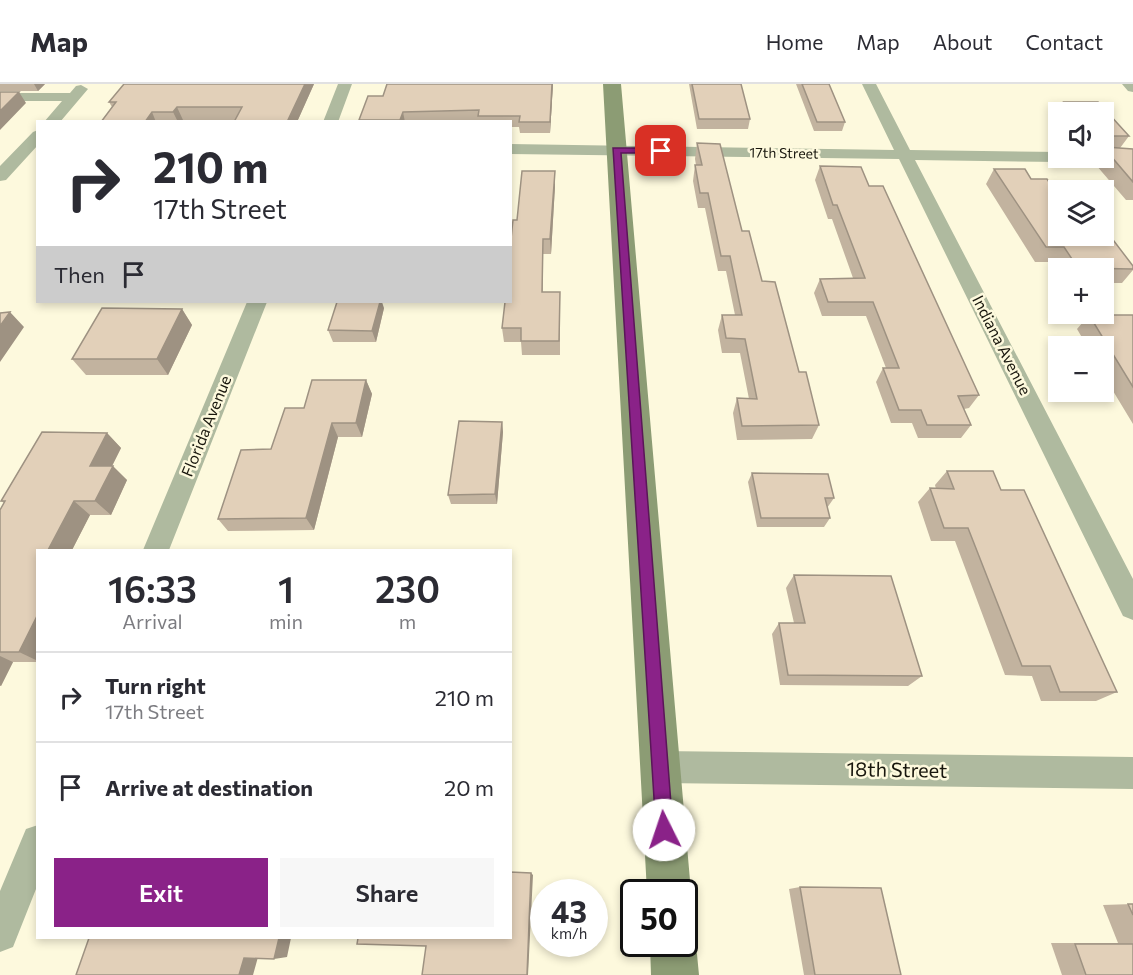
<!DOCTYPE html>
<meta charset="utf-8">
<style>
body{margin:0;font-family:Commissioner,sans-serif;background:#f7f7f7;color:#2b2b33;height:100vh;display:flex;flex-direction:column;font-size:22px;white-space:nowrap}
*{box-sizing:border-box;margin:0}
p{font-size:20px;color:#7c7c81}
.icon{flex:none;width:33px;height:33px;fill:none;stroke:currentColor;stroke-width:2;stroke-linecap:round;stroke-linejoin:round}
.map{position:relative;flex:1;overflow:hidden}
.side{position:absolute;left:36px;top:465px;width:476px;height:390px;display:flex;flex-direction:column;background:#fff;border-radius:0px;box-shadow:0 3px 9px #0003}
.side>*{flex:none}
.hud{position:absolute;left:36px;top:36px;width:476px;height:183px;border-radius:0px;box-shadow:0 3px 9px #0003;background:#fff;color:#2b2b33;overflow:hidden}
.buttons{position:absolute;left:1048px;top:18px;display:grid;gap:12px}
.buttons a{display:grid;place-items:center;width:66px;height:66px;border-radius:0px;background:#fff;box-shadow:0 3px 9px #0003;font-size:30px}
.speed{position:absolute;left:530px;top:795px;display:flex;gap:12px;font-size:30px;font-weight:700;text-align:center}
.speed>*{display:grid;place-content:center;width:78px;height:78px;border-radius:50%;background:#fff;box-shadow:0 3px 9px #0003;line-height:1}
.speed small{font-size:15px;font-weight:400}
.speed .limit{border:3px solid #111;border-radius:9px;background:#fff;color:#111}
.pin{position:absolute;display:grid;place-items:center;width:51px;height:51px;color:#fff;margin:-26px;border-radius:12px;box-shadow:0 3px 9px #0006}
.me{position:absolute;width:66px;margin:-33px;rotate:356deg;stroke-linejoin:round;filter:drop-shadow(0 0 4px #0008)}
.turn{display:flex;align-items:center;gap:21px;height:126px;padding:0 18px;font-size:27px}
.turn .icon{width:78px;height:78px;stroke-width:2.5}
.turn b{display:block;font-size:42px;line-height:51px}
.then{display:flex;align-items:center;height:57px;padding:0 18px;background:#0003;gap:12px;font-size:22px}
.eta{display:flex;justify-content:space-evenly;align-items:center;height:102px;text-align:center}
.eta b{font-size:36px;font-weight:600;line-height:42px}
.button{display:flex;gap:12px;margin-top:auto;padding:12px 18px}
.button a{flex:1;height:69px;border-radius:0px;background:#8a2288;color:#fff;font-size:24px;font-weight:600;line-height:69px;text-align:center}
.button a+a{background:#f7f7f7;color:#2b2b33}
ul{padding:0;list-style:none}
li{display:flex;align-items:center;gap:18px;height:90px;padding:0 18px;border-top:2px solid #e1e1e2}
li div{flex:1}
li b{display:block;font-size:22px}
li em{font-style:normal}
header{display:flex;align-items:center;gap:36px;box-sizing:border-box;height:84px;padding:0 30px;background:#fff;border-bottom:2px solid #e1e1e2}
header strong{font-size:28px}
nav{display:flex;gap:33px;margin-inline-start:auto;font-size:21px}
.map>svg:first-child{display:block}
</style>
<header>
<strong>Map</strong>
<nav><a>Home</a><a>Map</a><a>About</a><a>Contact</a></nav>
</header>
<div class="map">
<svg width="1133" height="891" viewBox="0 0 1133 891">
<rect width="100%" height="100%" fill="#fdf9dd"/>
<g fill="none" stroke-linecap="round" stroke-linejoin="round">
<path fill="#afba9f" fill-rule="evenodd" d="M 338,0 L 352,0 L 338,38 L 323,38 Z
M 862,0 L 876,0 L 910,66 L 1059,68 L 1059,74 L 1067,74 L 1059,78 L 915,76 L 1133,495 L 1133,536 L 1123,532 L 899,75 L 510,70 L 510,60 L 894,66 Z
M 1122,0 L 1133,0 L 1133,8 L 1128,7 Z
M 81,1 L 88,5 L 60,38 L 44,38 L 62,17 L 0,17 L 0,9 L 70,9 L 76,2 Z
M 38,46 L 38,61 L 6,96 L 0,97 L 0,82 L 33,48 Z
M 247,218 L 267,218 L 169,466 L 143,466 Z
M 660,667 L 1133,673 L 1133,705 L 660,699 L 649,694 L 644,683 L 649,672 Z
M 38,741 L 38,800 L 13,863 L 0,868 L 0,807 L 26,745 Z"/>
<path fill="#8c9c74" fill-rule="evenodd" d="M 603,0 L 621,0 L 691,808 L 684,824 L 684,808 L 647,808 Z
M 684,841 L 689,844 L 696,860 L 699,891 L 651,891 L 650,860 L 684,860 Z"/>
</g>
<path fill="#c2b39f" d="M 0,0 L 45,0 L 38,7 L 0,7 Z
M 124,0 L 314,0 L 297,38 L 234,38 L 235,36 L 183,36 L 182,38 L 101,38 L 112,23 L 109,18 Z
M 553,0 L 550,49 L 520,49 L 519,43 L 510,43 L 510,38 L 359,38 L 359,36 L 383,12 Z
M 689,0 L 741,0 L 750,35 L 748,45 L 697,45 Z
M 796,0 L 829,0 L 845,38 L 842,47 L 814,47 Z
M 1064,18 L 1098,18 L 1129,52 L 1120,64 L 1133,65 L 1133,116 L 1126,116 L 1090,74 L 1104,74 L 1104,28 L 1059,28 L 1059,36 L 1056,32 Z
M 697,59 L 742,147 L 799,288 L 819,341 L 812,355 L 737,356 L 733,329 L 737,314 L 749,315 L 740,269 L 722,269 L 718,246 L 722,231 L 735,231 L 726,187 L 718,187 L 705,124 L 698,124 L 693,97 L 695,81 L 696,81 L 695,75 Z
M 820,82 L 869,102 L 979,311 L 969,324 L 964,325 L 971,341 L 961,354 L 918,354 L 912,339 L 891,339 L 876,298 L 883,284 L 886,284 L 866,232 L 822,232 L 814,209 L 820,195 L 853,194 L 832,135 L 828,135 L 815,96 Z
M 994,85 L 1059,152 L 1133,182 L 1133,186 L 1122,199 L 1104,199 L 1104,184 L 1059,184 L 1059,187 L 1053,178 L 1035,178 L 986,100 Z
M 555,102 L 551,170 L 543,170 L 543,208 L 560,208 L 560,271 L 522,271 L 521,258 L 504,258 L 502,244 L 517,136 Z
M 384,224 L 376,258 L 333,258 L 328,246 Z
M 182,225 L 192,241 L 168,291 L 86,291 L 72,275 Z
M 1089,231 L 1133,231 L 1133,340 L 1104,292 L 1104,262 L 1087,262 L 1077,245 Z
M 366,296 L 372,310 L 362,353 L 338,353 L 314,446 L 228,447 L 218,435 L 271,365 L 304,324 Z
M 502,338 L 503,348 L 497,420 L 451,420 L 448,411 Z
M 107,349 L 121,364 L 112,382 L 127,396 L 111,431 L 90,431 L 72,466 L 38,466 L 38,578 L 13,578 L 1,602 L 0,602 L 0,426 L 4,419 L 1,417 Z
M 947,387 L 1001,406 L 1117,608 L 1096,617 L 1041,617 L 1032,592 L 1005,591 L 955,457 L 931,457 L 918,418 L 930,404 L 936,405 L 935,401 Z
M 752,389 L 834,414 L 827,424 L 830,434 L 824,443 L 757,443 L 748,398 Z
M 794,491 L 922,592 L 908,602 L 780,601 L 772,550 L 779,539 L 794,539 L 786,504 Z
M 800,803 L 901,891 L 804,891 L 789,805 Z
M 1133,820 L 1133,891 L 1062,891 L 1051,859 L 1118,859 L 1103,821 Z"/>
<path fill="#9e9282" d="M 34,0 L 45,0 L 38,7 Z
M 305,0 L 314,0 L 297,38 L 287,38 Z
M 552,0 L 553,0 L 550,49 L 550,38 Z
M 19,8 L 26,19 L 0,46 L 0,27 Z
M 177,23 L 183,36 L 182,38 L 178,38 L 173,28 Z
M 152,28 L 156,38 L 145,38 Z
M 403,28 L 405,38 L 400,38 L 400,36 Z
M 555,87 L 555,102 L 551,170 L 550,155 Z
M 380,218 L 382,218 L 384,224 L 376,258 L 372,247 Z
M 182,225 L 192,241 L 168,291 L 157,275 Z
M 10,228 L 24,243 L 0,278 L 0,242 Z
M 366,296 L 372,310 L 362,353 L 356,339 Z
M 502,338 L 503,348 L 497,420 L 495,410 Z
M 332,339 L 338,353 L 314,446 L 306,434 Z
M 107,349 L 121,364 L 105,396 L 90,382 Z
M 113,382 L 127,396 L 111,431 L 95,417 Z
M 74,417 L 90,431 L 72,466 L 48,466 Z
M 38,530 L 38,577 L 19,568 Z
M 0,572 L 13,578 L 1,602 L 0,601 Z
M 531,789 L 533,791 L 528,891 L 527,891 Z
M 279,854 L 291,854 L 287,873 L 274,875 Z
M 258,873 L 253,891 L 239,891 L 244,874 Z"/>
<path fill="#e2d0b9" stroke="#9e9282" stroke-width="1.5" d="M 124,0 L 305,0 L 287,38 L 234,38 L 242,23 L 177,23 L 173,28 L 152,28 L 145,38 L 101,38 L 116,18 L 109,18 Z
M 387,0 L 552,0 L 550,38 L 519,38 L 520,32 L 478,32 L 479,26 L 403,28 L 400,36 L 359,36 L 368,12 L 383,12 Z
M 692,0 L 741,0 L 750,35 L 699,35 Z
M 802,0 L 829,0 L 845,38 L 817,38 Z
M 0,8 L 19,8 L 0,27 Z
M 1064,18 L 1098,18 L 1129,52 L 1112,52 L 1112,58 L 1104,58 L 1106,63 L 1133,65 L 1133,98 L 1104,64 L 1104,28 L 1073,28 Z
M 697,59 L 720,60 L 742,147 L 749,147 L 762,197 L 775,198 L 799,288 L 806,288 L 819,341 L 742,342 L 737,314 L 757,315 L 745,255 L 726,254 L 722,231 L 742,231 L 730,172 L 721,172 L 708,109 L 700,109 L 695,81 L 702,81 Z
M 820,82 L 861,83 L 869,102 L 883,102 L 979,311 L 958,312 L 971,341 L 927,341 L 921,326 L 899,326 L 883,284 L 899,284 L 873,218 L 828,218 L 820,195 L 865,194 L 837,121 L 833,121 Z
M 994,85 L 1025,85 L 1031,95 L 1047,95 L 1059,113 L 1059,152 L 1104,152 L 1104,144 L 1133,182 L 1133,185 L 1078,184 L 1064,163 L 1046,163 Z
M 522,87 L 555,87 L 550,155 L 543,155 L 542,208 L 560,208 L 559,257 L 521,257 L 521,244 L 502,244 L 505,218 L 510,218 L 510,164 L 513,136 L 517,136 Z
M 337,218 L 380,218 L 372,247 L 328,246 Z
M 102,224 L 182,225 L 157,275 L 72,275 Z
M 10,228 L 0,242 L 0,229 Z
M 1089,231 L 1133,231 L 1133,303 Z
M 312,296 L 366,296 L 356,339 L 332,339 L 306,434 L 218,435 L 241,366 L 271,365 L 285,324 L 304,324 Z
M 459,337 L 502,338 L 495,410 L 448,411 Z
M 42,348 L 107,349 L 90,382 L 113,382 L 95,417 L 74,417 L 48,466 L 38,466 L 38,530 L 19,568 L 0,568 L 0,426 L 5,417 L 1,417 Z
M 947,387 L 993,387 L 1001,406 L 1024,406 L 1117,608 L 1060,608 L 1050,582 L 1022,582 L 968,444 L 944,444 L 930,404 L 954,405 Z
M 752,389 L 828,390 L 834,414 L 825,414 L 830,434 L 761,434 Z
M 794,491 L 891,492 L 922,592 L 788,591 L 779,539 L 805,539 Z
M 510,788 L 531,789 L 527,891 L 422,891 L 426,862 L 357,860 L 358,854 L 510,854 Z
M 800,803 L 881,804 L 901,891 L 815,891 Z
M 1128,820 L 1133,820 L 1133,831 Z
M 89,854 L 279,854 L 274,875 L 244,874 L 239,891 L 76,891 Z
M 1075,860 L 1133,860 L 1133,891 L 1086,891 Z"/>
<path fill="#8a2288" stroke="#5a1658" stroke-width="1.5" d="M 613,64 L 661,64 L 665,67 L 661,69 L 621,69 L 673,746 L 671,752 L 664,755 L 658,752 L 656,746 Z"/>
<g text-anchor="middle" stroke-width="5" stroke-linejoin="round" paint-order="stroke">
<g font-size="14" fill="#18160d" stroke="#fdf9dd">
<text transform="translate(784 69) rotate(1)" y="5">17th Street</text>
</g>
<g font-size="16" fill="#18160d" stroke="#fdf9dd">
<text transform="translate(1002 261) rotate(63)" y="6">Indiana Avenue</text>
<text transform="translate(206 342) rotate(-68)" y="6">Florida Avenue</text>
</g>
<g font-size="20" fill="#18160d" stroke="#fdf9dd">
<text transform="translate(897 686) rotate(1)" y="7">18th Street</text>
</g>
</g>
</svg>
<div class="buttons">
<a><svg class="icon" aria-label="sound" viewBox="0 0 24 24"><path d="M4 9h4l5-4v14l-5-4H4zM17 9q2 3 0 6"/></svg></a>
<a><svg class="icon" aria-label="layers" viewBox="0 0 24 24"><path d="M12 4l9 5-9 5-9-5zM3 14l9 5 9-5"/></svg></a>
<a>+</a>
<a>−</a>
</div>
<div class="speed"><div>43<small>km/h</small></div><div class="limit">50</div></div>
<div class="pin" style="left:661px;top:67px;background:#d93025"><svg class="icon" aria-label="arrive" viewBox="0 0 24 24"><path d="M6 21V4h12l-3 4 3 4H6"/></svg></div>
<svg class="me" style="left:664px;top:746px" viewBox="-20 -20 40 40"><circle r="19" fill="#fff"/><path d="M0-13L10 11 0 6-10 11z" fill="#8a2288"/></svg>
<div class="hud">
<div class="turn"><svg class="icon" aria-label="right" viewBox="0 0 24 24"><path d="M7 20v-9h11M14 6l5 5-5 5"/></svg><div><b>210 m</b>17th Street</div></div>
<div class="then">Then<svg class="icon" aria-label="arrive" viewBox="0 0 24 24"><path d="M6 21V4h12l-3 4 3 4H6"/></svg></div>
</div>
<section class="side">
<div class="eta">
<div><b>16:33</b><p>Arrival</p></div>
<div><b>1</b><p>min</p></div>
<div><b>230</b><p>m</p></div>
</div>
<ul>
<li><svg class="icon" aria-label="right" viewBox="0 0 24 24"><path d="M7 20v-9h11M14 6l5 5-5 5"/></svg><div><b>Turn right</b><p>17th Street</p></div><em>210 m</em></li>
<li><svg class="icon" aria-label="arrive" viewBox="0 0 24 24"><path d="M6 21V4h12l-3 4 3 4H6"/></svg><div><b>Arrive at destination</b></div><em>20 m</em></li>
</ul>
<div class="button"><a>Exit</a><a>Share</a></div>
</section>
</div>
